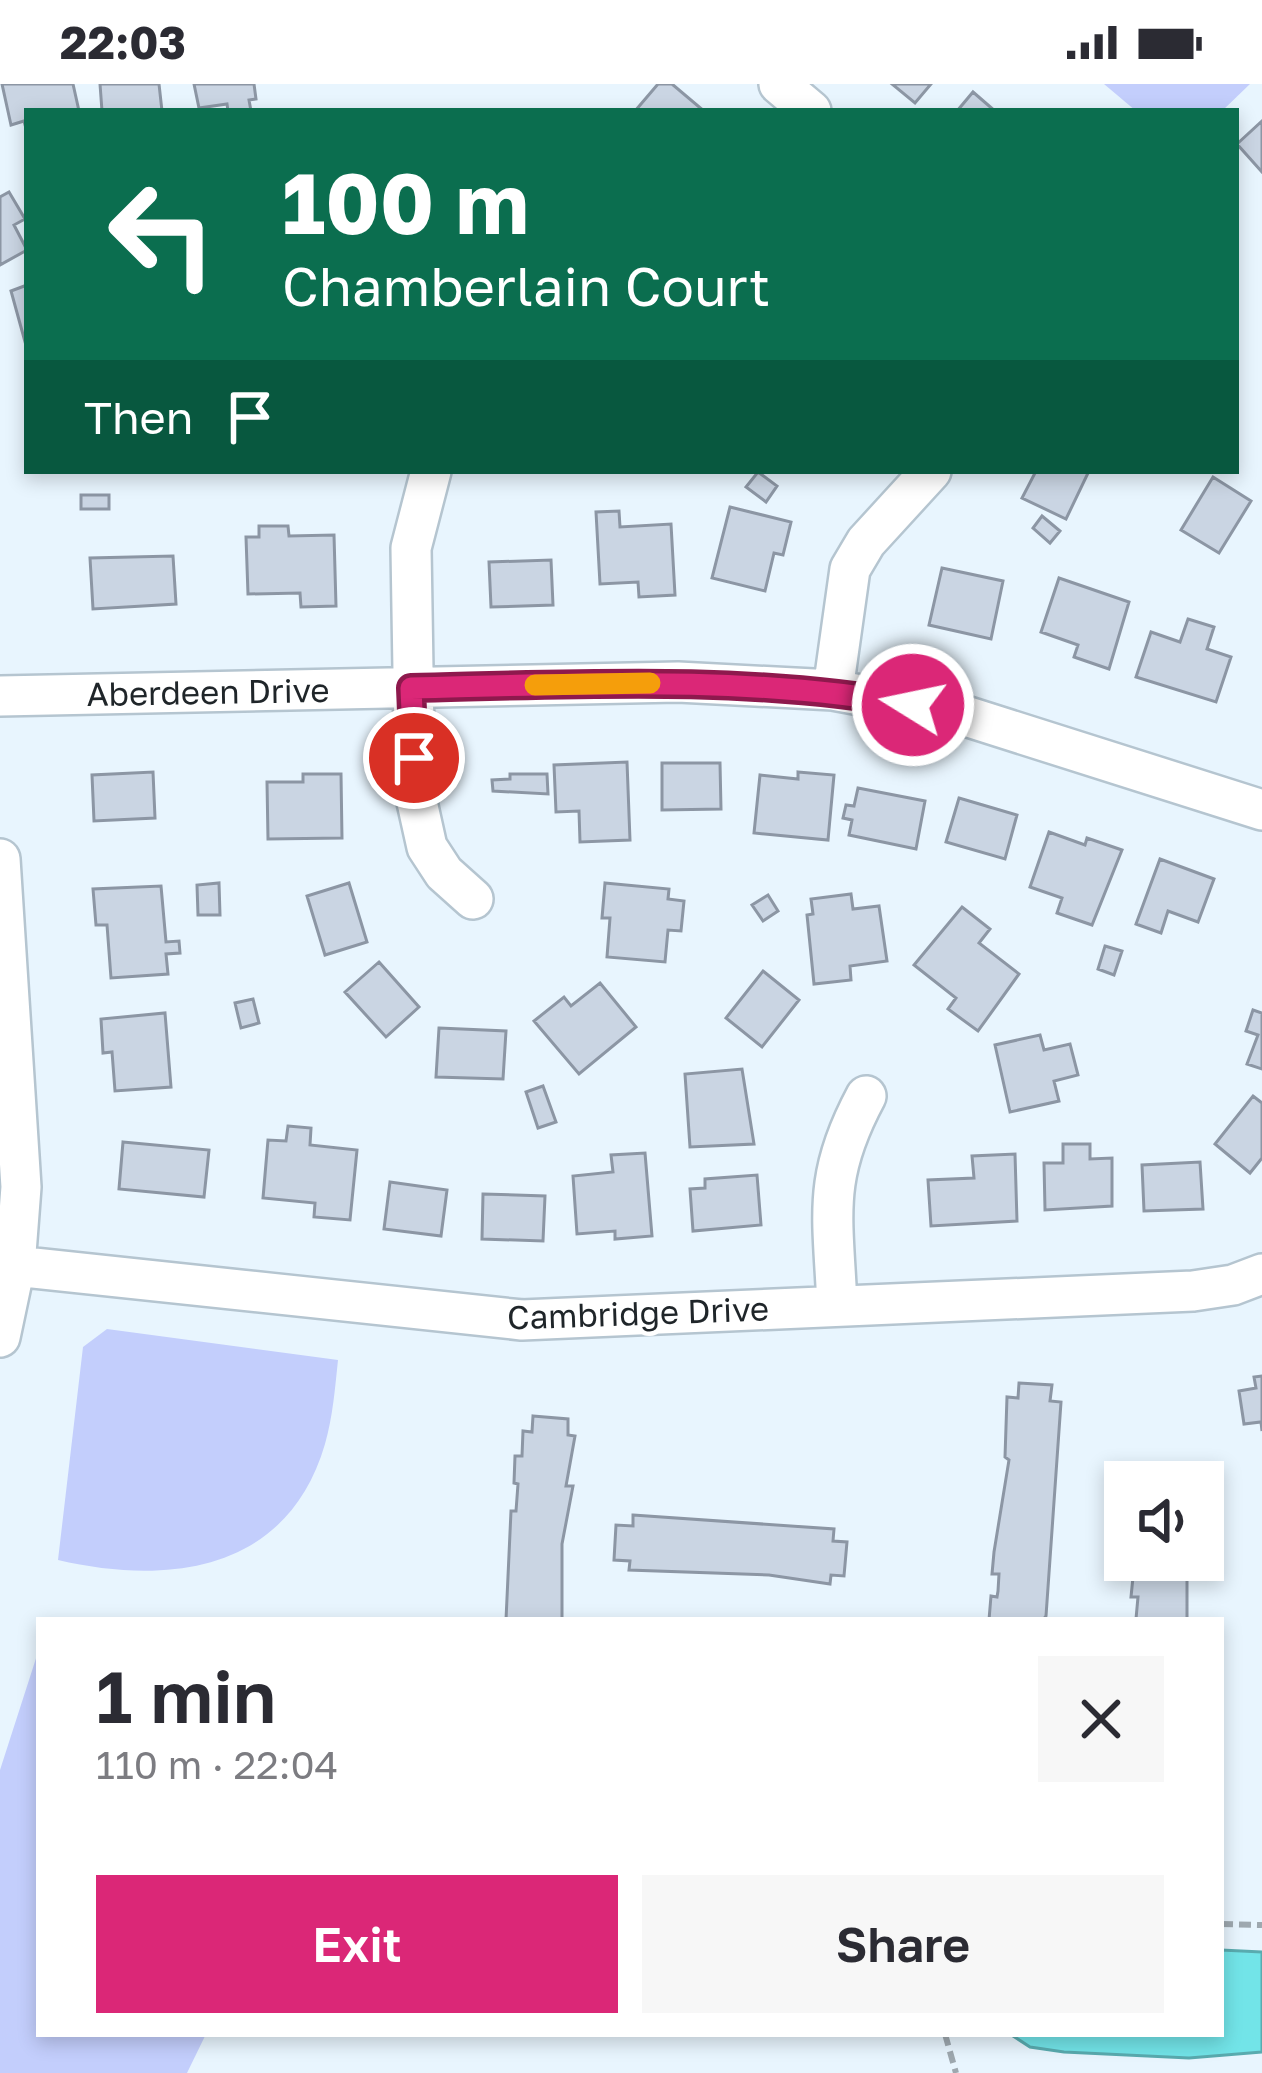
<!DOCTYPE html>
<meta charset="utf-8">
<style>
body{margin:0;font-family:"Golos Text",sans-serif;background:#f7f7f7;color:#2b2b33;height:100vh;display:flex;flex-direction:column;font-size:45px;white-space:nowrap}
*{box-sizing:border-box;margin:0}
p{font-size:39px;color:#7c7c81}
.icon{flex:none;width:66px;height:66px;fill:none;stroke:currentColor;stroke-width:2;stroke-linecap:round;stroke-linejoin:round}
.map{position:relative;flex:1;overflow:hidden}
.details{position:absolute;left:36px;top:1533px;width:1188px;height:420px;display:flex;flex-direction:column;background:#fff;border-radius:0px;box-shadow:0 6px 18px #0003}
.details>*{flex:none}
.top-card{position:absolute;left:24px;top:24px;width:1215px;height:366px;border-radius:0px;box-shadow:0 6px 18px #0003;background:#0b6e4f;color:#fff;overflow:hidden}
.controls{position:absolute;left:1104px;top:1377px;display:grid;gap:24px}
.controls a{display:grid;place-items:center;width:120px;height:120px;border-radius:0px;background:#fff;box-shadow:0 6px 18px #0003;font-size:60px}
.pin{position:absolute;display:grid;place-items:center;width:102px;height:102px;color:#fff;margin:-51px;border:6px solid #fff;border-radius:50%;box-shadow:0 3px 12px #0007}
.me{position:absolute;width:132px;margin:-66px;rotate:280deg;stroke-linejoin:round;filter:drop-shadow(0 0 9px #0008)}
.turn{display:flex;align-items:center;gap:42px;height:252px;padding:0 60px;font-size:54px}
.turn .icon{width:156px;height:156px;stroke-width:2.5}
.turn b{display:block;font-size:84px;line-height:102px}
.then{display:flex;align-items:center;height:114px;padding:0 60px;background:#0003;gap:24px;font-size:45px}
.round{display:grid;place-items:center;flex:none;width:126px;height:126px;border-radius:0px;background:#f7f7f7}
.head{display:flex;align-items:center;justify-content:space-between;height:204px;padding:0 60px}
h1{font-size:72px;font-weight:600;line-height:90px}
.action{display:flex;gap:24px;margin-top:auto;padding:24px 60px}
.action a{flex:1;height:138px;border-radius:0px;background:#db2777;color:#fff;font-size:48px;font-weight:600;line-height:138px;text-align:center}
.action a+a{background:#f7f7f7;color:#2b2b33}
.status{display:flex;justify-content:space-between;align-items:center;height:84px;padding:0 60px;background:#fff;direction:ltr}
.status svg{height:33px;fill:currentColor}
.map>svg:first-child{display:block}
</style>
<div class="status"><b>22:03</b><svg viewBox="0 0 49 12"><path d="M0 12V9h3v3zM5 12V6h3v6zM10 12V3h3v9zM15 12V0h3v12zM26 1h20v11H26zM47 4h2v5h-2z"/></svg></div>
<div class="map">
<svg width="1262" height="1989" viewBox="0 0 1262 1989">
<rect width="100%" height="100%" fill="#e8f5fe"/>
<path fill="#c3cefc" d="M 1104,0 L 1250,0 L 1222,27 L 1136,27 Z
M 107,1245 L 338,1276 C 335,1304 333,1332 325,1360 C 288,1487 170,1502 58,1476 L 83,1263 Z
M 39,1565 L 39,1950 L 206,1950 L 187,1989 L 0,1989 L 0,1686 Z"/>
<path fill="#72e4e8" stroke="#59abaf" stroke-width="3" d="M 1221,1866 L 1262,1868 L 1262,1968 L 1189,1974 L 1064,1968 L 1030,1963 L 1010,1950 L 1221,1950 Z"/>
<path fill="#cad5e3" stroke="#8c96a4" stroke-width="3" d="M 2,0 L 73,0 L 79,27 L 27,27 L 27,48 L 24,37 L 11,41 Z
M 100,0 L 159,0 L 162,27 L 102,27 Z
M 194,0 L 254,0 L 256,15 L 249,16 L 251,27 L 228,27 L 227,20 L 199,24 Z
M 658,0 L 672,0 L 704,27 L 635,27 Z
M 892,0 L 931,0 L 915,19 Z
M 973,8 L 995,27 L 957,27 Z
M 1262,37 L 1262,88 L 1237,60 Z
M 9,108 L 25,135 L 14,141 L 27,166 L 0,181 L 0,113 Z
M 27,201 L 27,265 L 11,207 Z
M 1036,387 L 1089,387 L 1066,435 L 1022,414 Z
M 758,388 L 777,402 L 766,418 L 746,403 Z
M 1213,393 L 1251,417 L 1219,469 L 1181,446 Z
M 81,411 L 109,411 L 109,425 L 81,425 Z
M 730,423 L 791,438 L 783,471 L 774,469 L 765,507 L 712,494 Z
M 619,427 L 620,443 L 671,440 L 675,511 L 639,513 L 638,498 L 600,500 L 596,428 Z
M 1042,432 L 1060,447 L 1050,459 L 1033,444 Z
M 259,442 L 288,442 L 289,452 L 334,451 L 336,522 L 301,523 L 300,509 L 248,510 L 246,453 L 259,453 Z
M 173,472 L 176,520 L 93,525 L 90,474 Z
M 551,476 L 553,521 L 491,523 L 489,478 Z
M 942,484 L 1003,497 L 991,555 L 929,541 Z
M 1059,494 L 1129,518 L 1109,585 L 1074,573 L 1078,561 L 1041,548 Z
M 1188,535 L 1214,543 L 1207,565 L 1231,573 L 1216,618 L 1136,593 L 1151,548 L 1180,558 Z
M 627,678 L 630,756 L 580,758 L 579,727 L 556,728 L 554,681 Z
M 662,679 L 720,679 L 721,725 L 662,726 Z
M 153,688 L 155,734 L 94,737 L 92,691 Z
M 798,688 L 834,691 L 828,756 L 754,749 L 760,691 L 798,695 Z
M 303,690 L 341,690 L 342,754 L 268,755 L 267,698 L 303,698 Z
M 510,690 L 547,690 L 548,710 L 493,707 L 492,696 L 510,695 Z
M 858,704 L 925,717 L 916,765 L 849,751 L 852,736 L 843,734 L 846,721 L 854,722 Z
M 959,714 L 1017,731 L 1005,775 L 946,758 Z
M 1049,748 L 1085,761 L 1087,754 L 1122,766 L 1092,841 L 1057,829 L 1062,814 L 1030,803 Z
M 1160,775 L 1214,795 L 1198,838 L 1168,827 L 1161,849 L 1136,840 Z
M 219,799 L 220,831 L 198,831 L 197,801 Z
M 349,799 L 367,858 L 325,871 L 307,812 Z
M 605,799 L 669,805 L 668,815 L 684,817 L 681,847 L 668,846 L 665,878 L 607,873 L 610,834 L 602,834 Z
M 161,802 L 166,858 L 179,857 L 180,869 L 166,870 L 168,890 L 111,894 L 107,841 L 96,841 L 93,805 Z
M 851,810 L 853,825 L 879,822 L 887,877 L 850,882 L 851,896 L 814,900 L 807,831 L 813,830 L 811,815 Z
M 768,811 L 778,827 L 763,837 L 752,821 Z
M 962,823 L 990,845 L 979,859 L 1019,890 L 978,947 L 948,925 L 956,914 L 914,881 Z
M 1105,862 L 1122,867 L 1114,891 L 1098,885 Z
M 379,878 L 419,923 L 386,953 L 345,908 Z
M 763,887 L 799,916 L 762,963 L 726,934 Z
M 600,899 L 636,943 L 579,990 L 534,937 L 564,913 L 571,922 Z
M 253,915 L 259,939 L 241,944 L 235,919 Z
M 1253,926 L 1262,929 L 1262,985 L 1247,980 L 1258,951 L 1246,947 Z
M 165,929 L 171,1003 L 115,1007 L 112,968 L 103,969 L 101,935 Z
M 439,944 L 506,947 L 503,995 L 436,993 Z
M 1040,951 L 1044,966 L 1070,960 L 1078,991 L 1054,997 L 1059,1017 L 1010,1028 L 995,961 Z
M 742,985 L 754,1060 L 690,1063 L 685,990 Z
M 543,1002 L 556,1038 L 538,1044 L 526,1008 Z
M 1253,1012 L 1262,1019 L 1262,1074 L 1250,1089 L 1215,1060 Z
M 288,1042 L 311,1044 L 310,1061 L 357,1066 L 350,1136 L 314,1133 L 315,1119 L 263,1114 L 268,1056 L 286,1057 Z
M 123,1058 L 209,1066 L 204,1113 L 119,1105 Z
M 1063,1060 L 1090,1060 L 1090,1075 L 1112,1074 L 1112,1122 L 1045,1126 L 1044,1079 L 1063,1079 Z
M 645,1069 L 652,1152 L 615,1155 L 615,1147 L 577,1150 L 573,1092 L 613,1088 L 611,1071 Z
M 1015,1070 L 1017,1137 L 931,1142 L 928,1096 L 974,1094 L 972,1072 Z
M 1200,1078 L 1203,1125 L 1144,1127 L 1142,1081 Z
M 757,1091 L 761,1141 L 693,1147 L 690,1105 L 705,1104 L 705,1095 Z
M 390,1098 L 447,1106 L 441,1152 L 384,1145 Z
M 483,1110 L 545,1112 L 543,1157 L 482,1155 Z
M 1262,1292 L 1262,1347 L 1261,1338 L 1244,1340 L 1239,1307 L 1256,1304 L 1254,1293 Z
M 1019,1299 L 1052,1301 L 1050,1317 L 1061,1318 L 1046,1532 L 1043,1536 L 989,1536 L 991,1512 L 997,1513 L 998,1507 L 999,1490 L 992,1490 L 994,1468 L 1009,1376 L 1005,1373 L 1007,1313 L 1018,1314 Z
M 533,1332 L 568,1335 L 568,1351 L 575,1352 L 566,1402 L 573,1402 L 562,1460 L 562,1536 L 506,1536 L 511,1427 L 516,1427 L 518,1400 L 514,1399 L 515,1372 L 522,1372 L 523,1347 L 532,1348 Z
M 633,1431 L 834,1445 L 833,1457 L 847,1458 L 844,1492 L 831,1491 L 830,1500 L 769,1491 L 629,1486 L 630,1477 L 614,1476 L 616,1441 L 633,1442 Z
M 1144,1476 L 1177,1476 L 1177,1486 L 1187,1487 L 1187,1536 L 1129,1536 L 1136,1535 L 1138,1513 L 1131,1513 L 1134,1483 L 1144,1484 Z"/>
<g fill="none" stroke-linecap="round" stroke-linejoin="round">
<g stroke="#b5c5d0" stroke-width="44">
<path id="street" d="M 779,0 L 811,27
M 431,387 L 411,464 L 415,709 L 427,763 L 444,789 L 473,815
M 833,606 L 850,485 L 866,458 L 931,387
M 0,612 L 678,598 L 833,606 L 953,628 L 1262,726
M 0,775 L 21,1103 L 15,1182 L 0,1253
M 15,1182 L 522,1236 L 1193,1207 L 1233,1201 L 1262,1190
M 837,1221 C 833,1131 822,1094 866,1012"/>
</g>
<path stroke="#9ea8af" stroke-width="6" stroke-dasharray="12 6" stroke-linecap="butt" d="M 1221,1840 L 1262,1841
M 945,1950 L 956,1989"/>
<use href="#street" stroke="#fff" stroke-width="39"/>
</g>
<g fill="none" stroke-linecap="round" stroke-linejoin="round">
<g stroke="#8e194d" stroke-width="30">
<path id="route" d="M 414,674 L 411,604 C 579,600 747,591 913,621"/>
</g>
<use href="#route" stroke="#db2777" stroke-width="21"/>
<path stroke="#f59e0b" stroke-width="21" d="M 535,601 L 650,599"/>
</g>
<g text-anchor="middle" stroke-width="9" stroke-linejoin="round" paint-order="stroke">
<g font-size="33" fill="#1f2529" stroke="#fff">
<text transform="translate(208 608) rotate(-1)" y="12">Aberdeen Drive</text>
<text transform="translate(638 1229) rotate(-2)" y="12">Cambridge Drive</text>
</g>
</g>
</svg>
<div class="controls">
<a><svg class="icon" aria-label="sound" viewBox="0 0 24 24"><path d="M4 9h4l5-4v14l-5-4H4zM17 9q2 3 0 6"/></svg></a>
</div>
<div class="pin" style="left:414px;top:674px;background:#d93025"><svg class="icon" aria-label="arrive" viewBox="0 0 24 24"><path d="M6 21V4h12l-3 4 3 4H6"/></svg></div>
<svg class="me" style="left:913px;top:621px" viewBox="-20 -20 40 40"><circle r="17" fill="#db2777" stroke="#fff" stroke-width="3"/><path d="M0-11L8 9 0 5-8 9z" fill="#fff"/></svg>
<div class="top-card">
<div class="turn"><svg class="icon" aria-label="left" viewBox="0 0 24 24"><path d="M17 20v-9H6M10 6l-5 5 5 5"/></svg><div><b>100 m</b>Chamberlain Court</div></div>
<div class="then">Then<svg class="icon" aria-label="arrive" viewBox="0 0 24 24"><path d="M6 21V4h12l-3 4 3 4H6"/></svg></div>
</div>
<section class="details">
<div class="head"><div><h1>1 min</h1><p>110 m · 22:04</p></div><a class="round"><svg class="icon" aria-label="close" viewBox="0 0 24 24"><path d="M6 6l12 12M18 6L6 18"/></svg></a></div>
<div class="action"><a>Exit</a><a>Share</a></div>
</section>
</div>
